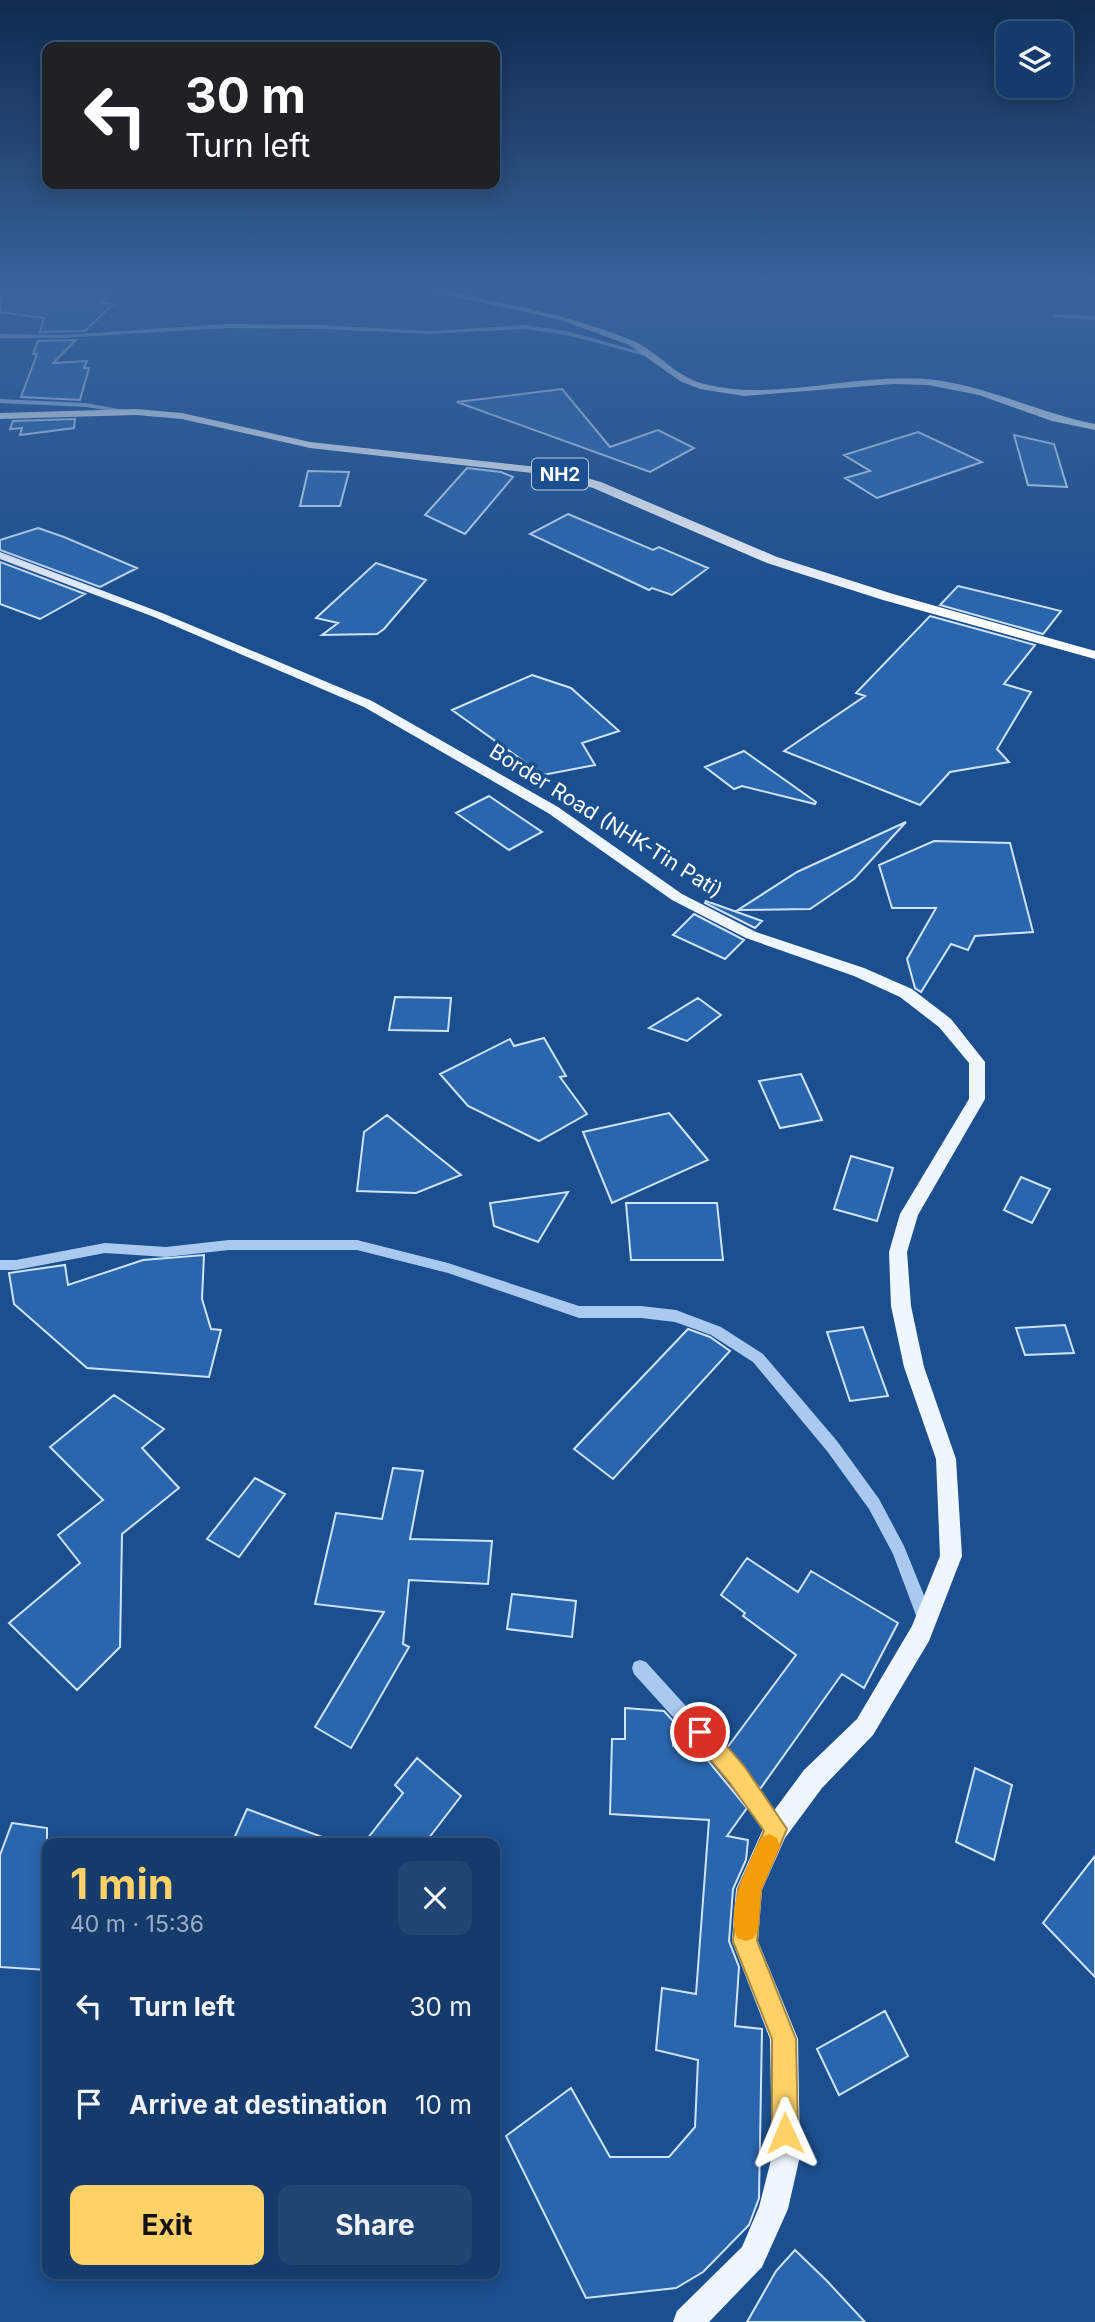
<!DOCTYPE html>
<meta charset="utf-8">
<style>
body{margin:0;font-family:Inter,sans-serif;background:#214673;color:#f1f3f6;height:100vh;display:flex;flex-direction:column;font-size:26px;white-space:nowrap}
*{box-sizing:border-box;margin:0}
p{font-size:23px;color:#9dadc1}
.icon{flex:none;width:38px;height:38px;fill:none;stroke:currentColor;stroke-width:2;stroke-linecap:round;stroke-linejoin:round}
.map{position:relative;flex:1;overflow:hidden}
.sheet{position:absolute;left:42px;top:1838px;width:458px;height:441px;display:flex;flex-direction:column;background:#143b6b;border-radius:14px;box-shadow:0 4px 18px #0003,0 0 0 2px #33557e}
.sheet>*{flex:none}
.banner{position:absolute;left:42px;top:42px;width:458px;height:147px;border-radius:14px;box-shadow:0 4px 18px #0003,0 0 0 2px #33557e;background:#202124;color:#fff;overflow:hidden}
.fabs{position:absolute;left:996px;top:21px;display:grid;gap:14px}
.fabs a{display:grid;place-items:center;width:77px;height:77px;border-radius:14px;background:#143b6b;box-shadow:0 4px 18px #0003,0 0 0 2px #33557e;font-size:35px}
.pin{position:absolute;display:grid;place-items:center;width:60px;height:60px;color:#fff;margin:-30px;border:4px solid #fff;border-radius:50%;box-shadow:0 2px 7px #0007}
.me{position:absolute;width:77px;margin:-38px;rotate:359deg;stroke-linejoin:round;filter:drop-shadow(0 0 5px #0008)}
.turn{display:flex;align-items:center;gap:24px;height:147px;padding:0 28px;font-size:32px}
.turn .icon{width:91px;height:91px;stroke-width:2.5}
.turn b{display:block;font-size:49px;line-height:60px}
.round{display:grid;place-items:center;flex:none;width:74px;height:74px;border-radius:14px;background:#214673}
.summary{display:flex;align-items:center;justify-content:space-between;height:119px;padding:0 28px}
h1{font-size:42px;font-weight:700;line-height:52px;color:#ffd166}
.cta{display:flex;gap:14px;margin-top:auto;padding:14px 28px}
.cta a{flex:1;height:80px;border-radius:14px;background:#ffd166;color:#111;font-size:28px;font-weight:700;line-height:80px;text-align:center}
.cta a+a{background:#214673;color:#f1f3f6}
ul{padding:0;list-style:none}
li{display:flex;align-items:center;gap:21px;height:98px;padding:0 28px}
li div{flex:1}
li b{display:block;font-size:26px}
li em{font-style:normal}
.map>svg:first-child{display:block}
</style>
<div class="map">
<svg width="1095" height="2322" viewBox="0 0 1095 2322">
<rect width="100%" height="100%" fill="#1b4f8f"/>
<path fill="#2a66ad" stroke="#cfe3fa" stroke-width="2" d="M 0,290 L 113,290 L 100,303 L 113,304 L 85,331 L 40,332 L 44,318 L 0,312 Z
M 76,340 L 53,363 L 87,361 L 84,368 L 89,368 L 80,400 L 21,397 L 37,354 L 33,354 L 38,341 Z
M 562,389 L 610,447 L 658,430 L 694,448 L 650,472 L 457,402 Z
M 75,419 L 74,428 L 20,435 L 22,428 L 10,429 L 13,421 Z
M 918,432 L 982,462 L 877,498 L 845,478 L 870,471 L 844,455 Z
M 1014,435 L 1054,444 L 1067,487 L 1028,485 Z
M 467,468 L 501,472 L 513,477 L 465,534 L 425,515 Z
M 308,471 L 349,472 L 340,506 L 300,506 Z
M 568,514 L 653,550 L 659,547 L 708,568 L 672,595 L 652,588 L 649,590 L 530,534 Z
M 38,528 L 64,537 L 137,568 L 100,587 L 0,550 L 0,540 Z
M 0,562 L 85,594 L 40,619 L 0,604 Z
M 376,563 L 426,580 L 384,629 L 377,634 L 322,635 L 338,623 L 316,618 Z
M 958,586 L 1061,611 L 1043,634 L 940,605 Z
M 930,616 L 1035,645 L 1004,684 L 1031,692 L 997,749 L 1009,762 L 950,772 L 920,805 L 784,751 L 865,696 L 856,693 Z
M 532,675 L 571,688 L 619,731 L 582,743 L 595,765 L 543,775 L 452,710 Z
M 744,751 L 816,802 L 815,804 L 742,786 L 734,789 L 705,767 Z
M 489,796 L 542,832 L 509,850 L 456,813 Z
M 906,822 L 854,879 L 810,909 L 738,910 L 797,872 Z
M 934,841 L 1010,843 L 1033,932 L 975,936 L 968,950 L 951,944 L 921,992 L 915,988 L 907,959 L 936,908 L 892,908 L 879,865 Z
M 706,901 L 762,921 L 755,928 L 705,903 Z
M 694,914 L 744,940 L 725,959 L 673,935 Z
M 395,997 L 451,998 L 448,1031 L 389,1030 Z
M 698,998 L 721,1015 L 687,1041 L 649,1028 Z
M 544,1038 L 566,1076 L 560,1077 L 587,1114 L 539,1141 L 468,1106 L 440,1074 L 510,1039 L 514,1046 Z
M 801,1074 L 822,1120 L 780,1128 L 759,1081 Z
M 669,1113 L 708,1160 L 612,1203 L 583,1132 Z
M 387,1115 L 426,1147 L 461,1175 L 416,1193 L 357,1191 L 364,1132 Z
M 851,1156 L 893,1168 L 877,1221 L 834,1209 Z
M 1021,1177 L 1050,1189 L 1032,1223 L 1004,1210 Z
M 568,1192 L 538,1242 L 494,1226 L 490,1203 Z
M 626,1203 L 717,1203 L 723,1260 L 631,1260 Z
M 204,1255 L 202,1299 L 211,1329 L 221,1330 L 209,1377 L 87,1368 L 14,1304 L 9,1273 L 65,1265 L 68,1285 L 143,1260 Z
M 1065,1325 L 1074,1353 L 1025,1355 L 1016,1328 Z
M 863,1327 L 888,1396 L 850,1401 L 827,1332 Z
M 688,1329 L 710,1337 L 730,1351 L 613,1479 L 574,1449 Z
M 114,1395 L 164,1429 L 142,1448 L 179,1488 L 122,1534 L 120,1647 L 77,1690 L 9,1623 L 80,1563 L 58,1535 L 103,1500 L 50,1447 Z
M 393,1468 L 423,1471 L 410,1539 L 492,1541 L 488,1584 L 409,1580 L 403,1644 L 409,1647 L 351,1748 L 315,1727 L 384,1612 L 315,1604 L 336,1513 L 382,1519 Z
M 255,1478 L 285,1494 L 239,1557 L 207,1539 Z
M 747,1558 L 798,1592 L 811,1571 L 898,1623 L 864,1688 L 842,1674 L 760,1789 L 727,1748 L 796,1655 L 743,1616 L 745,1613 L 721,1595 Z
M 512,1594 L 576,1601 L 572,1637 L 507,1629 Z
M 625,1708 L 664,1711 L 673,1721 L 673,1746 L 700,1751 L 747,1808 L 727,1836 L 748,1840 L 746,1860 L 733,1889 L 729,1941 L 739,1967 L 735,2026 L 762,2029 L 759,2198 L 749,2225 L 703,2272 L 676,2288 L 586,2298 L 506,2136 L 571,2088 L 610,2157 L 669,2157 L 695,2127 L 698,2060 L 656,2050 L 662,1988 L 696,1994 L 709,1820 L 610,1814 L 612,1739 L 625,1739 Z
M 417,1758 L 461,1796 L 425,1843 L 364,1843 L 403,1793 L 395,1785 Z
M 975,1768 L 1012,1785 L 994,1860 L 956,1842 Z
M 247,1809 L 330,1840 L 330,1843 L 232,1843 Z
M 12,1823 L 47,1828 L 47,1970 L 0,1967 L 0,1855 Z
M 1095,1856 L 1095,1977 L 1043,1923 Z
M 885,2011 L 908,2056 L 839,2095 L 817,2049 Z
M 795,2250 L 827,2281 L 865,2322 L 747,2322 L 776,2271 Z"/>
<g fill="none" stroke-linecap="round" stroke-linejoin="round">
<path fill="#a9c9ee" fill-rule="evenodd" d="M 1054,314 L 1095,316 L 1095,320 L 1052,317 Z
M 227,324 L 321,325 L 429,331 L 526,325 L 571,332 L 648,354 L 645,356 L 571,336 L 526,329 L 429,334 L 321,329 L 227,328 L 62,338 L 0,338 L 0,334 L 62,335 Z
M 0,399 L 86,403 L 135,412 L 132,414 L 86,407 L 0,403 Z
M 229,1240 L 357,1240 L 448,1263 L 579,1306 L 641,1306 L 676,1310 L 721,1327 L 763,1354 L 837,1441 L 879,1499 L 904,1546 L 934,1620 L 932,1626 L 926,1628 L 920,1626 L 893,1554 L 869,1509 L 827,1451 L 753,1362 L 711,1335 L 675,1322 L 641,1318 L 579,1318 L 448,1273 L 357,1250 L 229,1250 L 166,1257 L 105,1253 L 16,1270 L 0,1270 L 0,1260 L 16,1260 L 105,1243 L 166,1247 Z
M 640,1660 L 646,1662 L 742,1768 L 782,1823 L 785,1829 L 782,1835 L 776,1838 L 770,1835 L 730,1780 L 634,1674 L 632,1668 L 634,1662 Z"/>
<path fill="#f0f6ff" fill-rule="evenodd" d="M 425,290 L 442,290 C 506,304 570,315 631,340 C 657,350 675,377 704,384 C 776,402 852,373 926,379 C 984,384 1038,413 1095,424 L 1095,430 L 1052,421 L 979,395 L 928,385 L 893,384 L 744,396 L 700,389 L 680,381 L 629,345 L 561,320 Z
M 0,552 L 162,613 L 372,701 L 558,807 L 682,894 L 756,932 L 864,968 L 912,989 L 951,1019 L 985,1062 L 985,1099 L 918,1215 L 907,1252 L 911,1306 L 924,1367 L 956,1459 L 962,1556 L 929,1641 L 873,1735 L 822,1788 L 785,1838 L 762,1890 L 758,1941 L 798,2039 L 800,2156 L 788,2209 L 762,2267 L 709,2322 L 673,2322 L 677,2311 L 742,2247 L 759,2207 L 772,2156 L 770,2039 L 732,1941 L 736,1889 L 767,1820 L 804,1770 L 857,1719 L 912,1626 L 940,1556 L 936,1459 L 904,1367 L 891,1306 L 889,1252 L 900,1214 L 969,1099 L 969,1063 L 939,1027 L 900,997 L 854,976 L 746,938 L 672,900 L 548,813 L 364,707 L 154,617 L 0,559 Z"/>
<path fill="#fff" fill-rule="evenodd" d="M 136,409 L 182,413 L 310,442 L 555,469 L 601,482 L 777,557 L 893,594 L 1095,651 L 1095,659 L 883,600 L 767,563 L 593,488 L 550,475 L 310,448 L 182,419 L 136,415 L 0,419 L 0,413 Z"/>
</g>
<linearGradient id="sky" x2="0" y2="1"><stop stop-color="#0f2b4f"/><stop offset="0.47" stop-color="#39639b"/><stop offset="1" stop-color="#39639b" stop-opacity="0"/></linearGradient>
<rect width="1095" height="615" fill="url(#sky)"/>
<path fill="#ffd166" stroke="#a68842" stroke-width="2" d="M 700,1721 L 708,1724 L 744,1766 L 787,1829 L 761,1890 L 757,1941 L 796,2039 L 798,2133 L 794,2142 L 785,2146 L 776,2142 L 772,2133 L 772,2039 L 733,1941 L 738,1889 L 764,1831 L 729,1782 L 693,1739 L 689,1732 L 693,1724 Z"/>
<path fill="#f59e0b" d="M 769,1834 L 777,1838 L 780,1846 L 761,1890 L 758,1930 L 754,1938 L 746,1941 L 737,1938 C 725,1908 748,1865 761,1838 Z"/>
<g text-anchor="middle" stroke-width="7" stroke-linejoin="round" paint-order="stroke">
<rect fill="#1b4f8f" stroke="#bbcadd" stroke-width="2" x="532" y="458.5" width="56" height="31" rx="5"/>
<g font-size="19" font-weight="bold" fill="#fff">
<text x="560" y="481">NH2</text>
</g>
<g font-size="21" fill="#fff" stroke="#1b4f8f">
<text transform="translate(606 821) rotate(32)" y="7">Border Road (NHK-Tin Pati)</text>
</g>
</g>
</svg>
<div class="fabs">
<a><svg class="icon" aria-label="layers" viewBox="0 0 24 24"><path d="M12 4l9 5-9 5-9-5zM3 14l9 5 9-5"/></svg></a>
</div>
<div class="pin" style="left:700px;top:1732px;background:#d93025"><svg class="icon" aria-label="arrive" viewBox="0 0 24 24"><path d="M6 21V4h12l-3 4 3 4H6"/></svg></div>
<svg class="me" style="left:785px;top:2133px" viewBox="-20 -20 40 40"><path d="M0-17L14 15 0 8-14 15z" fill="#ffd166" stroke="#fff" stroke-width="4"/></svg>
<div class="banner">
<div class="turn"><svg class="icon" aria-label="left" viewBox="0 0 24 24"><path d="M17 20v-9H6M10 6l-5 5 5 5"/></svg><div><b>30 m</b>Turn left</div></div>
</div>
<section class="sheet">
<div class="summary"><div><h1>1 min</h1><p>40 m · 15:36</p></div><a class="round"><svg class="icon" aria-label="close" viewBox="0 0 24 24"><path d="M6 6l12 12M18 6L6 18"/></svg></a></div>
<ul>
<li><svg class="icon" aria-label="left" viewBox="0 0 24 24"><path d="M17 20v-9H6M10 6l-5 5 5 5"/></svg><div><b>Turn left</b></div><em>30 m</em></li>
<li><svg class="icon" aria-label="arrive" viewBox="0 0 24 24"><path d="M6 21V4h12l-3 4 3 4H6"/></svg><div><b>Arrive at destination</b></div><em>10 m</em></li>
</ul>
<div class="cta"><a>Exit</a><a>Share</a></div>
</section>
</div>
